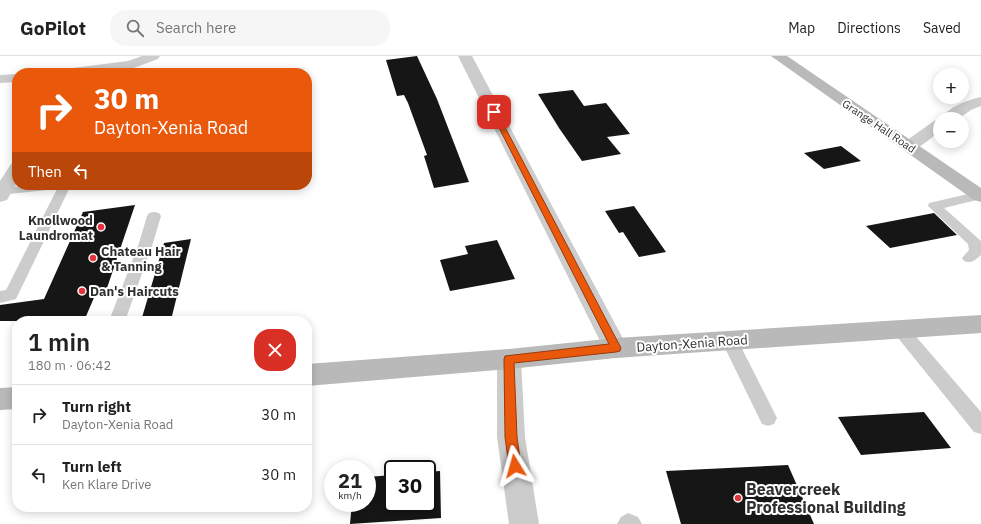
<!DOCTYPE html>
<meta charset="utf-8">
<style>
body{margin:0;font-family:"IBM Plex Sans",sans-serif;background:#f6f6f6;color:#222;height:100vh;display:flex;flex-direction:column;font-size:15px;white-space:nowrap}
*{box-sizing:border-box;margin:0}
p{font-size:13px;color:#767676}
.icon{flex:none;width:22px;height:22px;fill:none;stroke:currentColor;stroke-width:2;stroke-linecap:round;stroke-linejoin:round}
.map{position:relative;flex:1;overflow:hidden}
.details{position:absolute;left:12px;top:260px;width:300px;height:196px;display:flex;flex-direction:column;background:#fff;border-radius:16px;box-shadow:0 2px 10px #0003}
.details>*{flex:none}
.banner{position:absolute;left:12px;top:12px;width:300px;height:122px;border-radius:16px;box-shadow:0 2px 10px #0003;background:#ea580c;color:#fff;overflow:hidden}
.buttons{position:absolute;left:933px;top:12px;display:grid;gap:8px}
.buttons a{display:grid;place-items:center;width:36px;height:36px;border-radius:50%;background:#fff;box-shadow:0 2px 10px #0003;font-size:20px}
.speed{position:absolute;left:324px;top:404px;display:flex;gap:8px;font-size:20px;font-weight:700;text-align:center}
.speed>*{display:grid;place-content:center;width:52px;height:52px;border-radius:50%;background:#fff;box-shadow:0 2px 10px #0003;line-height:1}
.speed small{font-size:10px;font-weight:400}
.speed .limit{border:2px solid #111;border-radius:6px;background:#fff;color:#111}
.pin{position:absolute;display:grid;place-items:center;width:34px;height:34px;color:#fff;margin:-17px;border-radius:8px;box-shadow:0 2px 6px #0006}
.me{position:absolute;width:44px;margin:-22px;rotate:352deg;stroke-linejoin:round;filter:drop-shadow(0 0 3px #0008)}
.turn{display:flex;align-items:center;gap:14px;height:84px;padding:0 16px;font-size:18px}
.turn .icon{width:52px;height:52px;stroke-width:2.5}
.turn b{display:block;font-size:28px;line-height:34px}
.then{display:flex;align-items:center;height:38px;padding:0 16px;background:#0003;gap:8px;font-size:15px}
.round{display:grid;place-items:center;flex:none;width:42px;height:42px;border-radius:16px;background:#f6f6f6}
.overview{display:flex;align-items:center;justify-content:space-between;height:68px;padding:0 16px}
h1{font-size:24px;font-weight:600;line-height:30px}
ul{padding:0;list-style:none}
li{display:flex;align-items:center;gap:12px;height:60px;padding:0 16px;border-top:1px solid #e0e0e0}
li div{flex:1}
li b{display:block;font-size:15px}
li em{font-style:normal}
header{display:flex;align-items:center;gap:24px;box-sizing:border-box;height:56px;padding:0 20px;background:#fff;border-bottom:1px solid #e0e0e0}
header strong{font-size:19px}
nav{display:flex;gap:22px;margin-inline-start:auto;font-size:14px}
.search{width:280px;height:36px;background:#f6f6f6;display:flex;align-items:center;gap:10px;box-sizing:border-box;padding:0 14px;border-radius:16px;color:#767676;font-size:15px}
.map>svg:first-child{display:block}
</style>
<header>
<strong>GoPilot</strong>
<div class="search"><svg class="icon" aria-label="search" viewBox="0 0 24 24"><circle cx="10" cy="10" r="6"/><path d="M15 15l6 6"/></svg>Search here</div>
<nav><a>Map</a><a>Directions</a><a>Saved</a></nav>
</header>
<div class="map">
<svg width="981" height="468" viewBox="0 0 981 468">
<rect width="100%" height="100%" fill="#fff"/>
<path fill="#161616" d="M 417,0 L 437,43 L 469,126 L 434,132 L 424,100 L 427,99 L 408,47 L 404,39 L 397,40 L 386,4 Z
M 573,34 L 584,50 L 606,47 L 630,78 L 607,81 L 621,98 L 582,105 L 559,72 L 538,38 Z
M 841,90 L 861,105 L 824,113 L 804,97 Z
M 135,149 L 106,235 L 96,237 L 84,265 L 0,265 L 0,249 L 44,243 L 83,156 Z
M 634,150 L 666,196 L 639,201 L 623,176 L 619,177 L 605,155 Z
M 934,157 L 957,179 L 890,192 L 866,170 Z
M 191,183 L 172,260 L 141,265 L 164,187 Z
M 497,184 L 515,223 L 450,235 L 440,204 L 468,198 L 465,190 Z
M 924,356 L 951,392 L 861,399 L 838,361 Z
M 788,409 L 814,468 L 681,468 L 666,415 Z
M 440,415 L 441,462 L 350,468 L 352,447 L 367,447 L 367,421 L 393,419 L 393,447 L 427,447 L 427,416 Z"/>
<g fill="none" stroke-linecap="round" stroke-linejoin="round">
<path fill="#ccc" fill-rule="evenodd" d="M 28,129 L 71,129 L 16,243 L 0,247 L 0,235 L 6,234 L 57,133 L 0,139 L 0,133 Z
M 981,135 L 981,143 L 944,152 L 981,185 L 981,199 C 975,204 972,208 964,205 L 962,202 L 969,194 L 968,188 L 928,150 L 929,147 Z
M 154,156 L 159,157 L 161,160 L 153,187 L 125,265 L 109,265 L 139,187 L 147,160 L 149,157 Z
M 900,267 L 906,269 L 981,356 L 981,378 L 974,376 L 894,277 L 892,273 L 894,269 Z
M 729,278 L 735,279 L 774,356 L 777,362 L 774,368 L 768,370 L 762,368 L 721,284 L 723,279 Z
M 628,457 L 638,461 L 642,468 L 617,468 L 621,461 Z"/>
<path fill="#ccc" fill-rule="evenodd" d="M 142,0 L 160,0 L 158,3 L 131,13 L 99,17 L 58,17 L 60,14 L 65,13 L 128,5 Z
M 458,0 L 472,0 L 628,292 L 625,299 L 616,302 L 607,299 Z
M 17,18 L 17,26 L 0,27 L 0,19 Z
M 981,41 L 981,50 L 971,54 L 958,63 L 940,63 C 948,51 968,44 981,41 Z
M 940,63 L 940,75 C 929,83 917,97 903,93 L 901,90 L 903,87 L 934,65 Z
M 17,107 L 17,127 L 7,144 L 0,146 L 0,125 L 11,108 Z
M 509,293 L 518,296 L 521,303 L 525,381 L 539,468 L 509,468 L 497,381 L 497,303 L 500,296 Z"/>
<path fill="#b9b9b9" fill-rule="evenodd" d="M 771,0 L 787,0 L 981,132 L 981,146 L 974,144 Z
M 981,259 L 981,277 L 616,302 L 509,313 L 307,330 L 307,308 L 509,293 L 616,282 Z
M 17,331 L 17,353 L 0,354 L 0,332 Z"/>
</g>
<path fill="#ea580c" stroke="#983908" d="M 491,54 L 497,56 L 621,292 L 620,295 L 616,296 L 514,307 L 517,381 L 521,410 L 519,414 L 515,416 L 511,414 L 509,410 L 505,381 L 504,303 L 505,300 L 609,288 L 491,56 Z"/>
<g fill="#e3343e" stroke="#fff" stroke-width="1.5">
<circle cx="101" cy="171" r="4"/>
<circle cx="93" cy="202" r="4"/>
<circle cx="82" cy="235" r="4"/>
<circle cx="738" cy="442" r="4"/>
</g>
<g text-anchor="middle" stroke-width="4" stroke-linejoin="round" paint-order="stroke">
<g font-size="11" fill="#2f2f2f" stroke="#fff">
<text transform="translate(879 70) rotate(34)" y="4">Grange Hall Road</text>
</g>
<g font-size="13" font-weight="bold" fill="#2f2f2f" stroke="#fff" text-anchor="start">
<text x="93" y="169" text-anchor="end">Knollwood<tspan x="93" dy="15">Laundromat</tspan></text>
<text x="101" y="200">Chateau Hair<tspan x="101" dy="15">&amp; Tanning</tspan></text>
<text x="90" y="240">Dan's Haircuts</text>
</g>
<g font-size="13" fill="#2f2f2f" stroke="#fff">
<text transform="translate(692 287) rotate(-4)" y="5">Dayton-Xenia Road</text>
</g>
<g font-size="16" font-weight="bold" fill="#2f2f2f" stroke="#fff" text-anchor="start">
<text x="746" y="439">Beavercreek<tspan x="746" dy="18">Professional Building</tspan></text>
</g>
</g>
</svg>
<div class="buttons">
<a>+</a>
<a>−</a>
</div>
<div class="speed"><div>21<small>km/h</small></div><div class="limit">30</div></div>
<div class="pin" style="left:494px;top:56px;background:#d93025"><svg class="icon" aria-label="arrive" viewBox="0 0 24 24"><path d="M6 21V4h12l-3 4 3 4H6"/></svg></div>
<svg class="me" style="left:515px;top:410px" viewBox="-20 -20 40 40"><path d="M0-17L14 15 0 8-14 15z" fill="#ea580c" stroke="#fff" stroke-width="4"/></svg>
<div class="banner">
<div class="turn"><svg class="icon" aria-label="right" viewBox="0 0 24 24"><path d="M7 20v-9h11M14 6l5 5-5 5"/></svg><div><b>30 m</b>Dayton-Xenia Road</div></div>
<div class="then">Then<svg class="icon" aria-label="left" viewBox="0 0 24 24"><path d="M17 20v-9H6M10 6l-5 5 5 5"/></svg></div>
</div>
<section class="details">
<div class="overview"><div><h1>1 min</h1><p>180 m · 06:42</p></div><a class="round" style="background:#d93025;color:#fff"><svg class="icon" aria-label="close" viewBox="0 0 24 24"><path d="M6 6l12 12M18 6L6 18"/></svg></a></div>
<ul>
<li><svg class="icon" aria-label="right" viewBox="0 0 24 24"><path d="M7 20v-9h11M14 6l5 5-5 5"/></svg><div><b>Turn right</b><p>Dayton-Xenia Road</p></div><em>30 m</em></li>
<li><svg class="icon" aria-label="left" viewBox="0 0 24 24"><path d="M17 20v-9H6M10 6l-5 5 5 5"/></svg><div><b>Turn left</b><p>Ken Klare Drive</p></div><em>30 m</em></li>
</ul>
</section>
</div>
